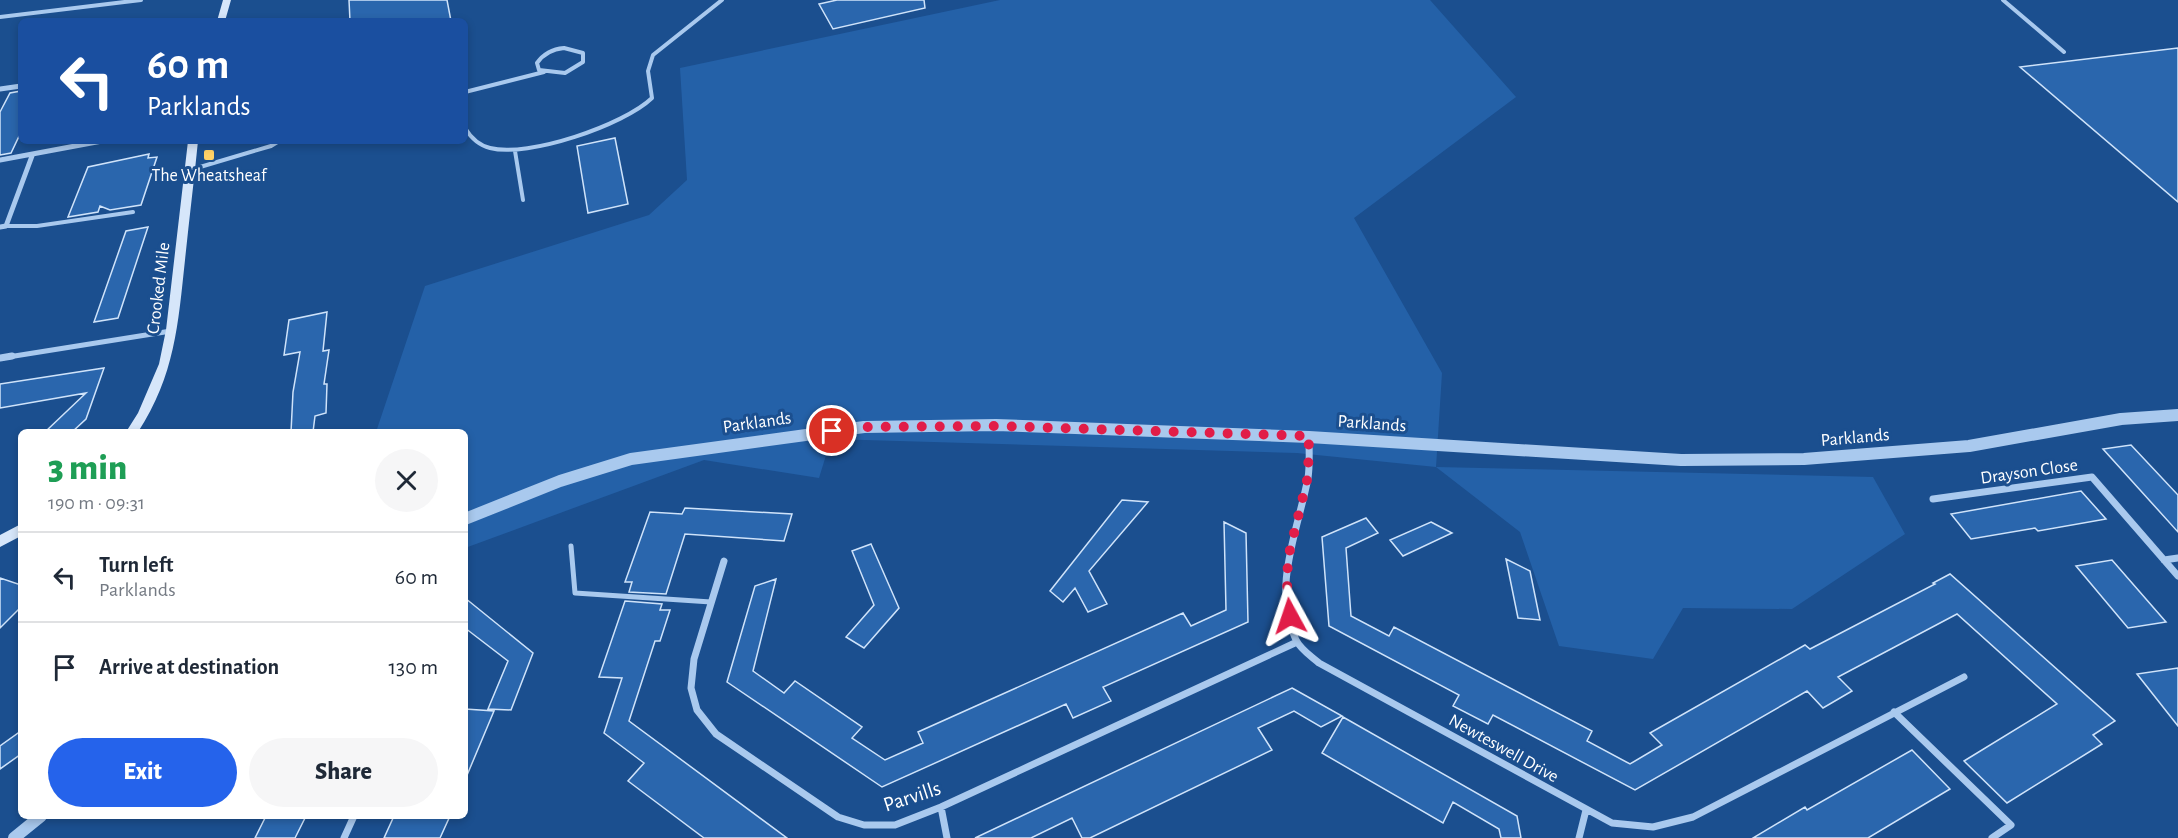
<!DOCTYPE html>
<meta charset="utf-8">
<style>
body{margin:0;font-family:"Alegreya Sans",sans-serif;background:#f6f6f7;color:#1f2937;height:100vh;display:flex;flex-direction:column;font-size:22px;white-space:nowrap}
*{box-sizing:border-box;margin:0}
p{font-size:20px;color:#747a83}
.icon{flex:none;width:33px;height:33px;fill:none;stroke:currentColor;stroke-width:2;stroke-linecap:round;stroke-linejoin:round}
.map{position:relative;flex:1;overflow:hidden}
.sheet{position:absolute;left:18px;top:429px;width:450px;height:390px;display:flex;flex-direction:column;background:#fff;border-radius:9px;box-shadow:0 3px 9px #0003}
.sheet>*{flex:none}
.guide{position:absolute;left:18px;top:18px;width:450px;height:126px;border-radius:9px;box-shadow:0 3px 9px #0003;background:#1a4fa0;color:#fff;overflow:hidden}
.pin{position:absolute;display:grid;place-items:center;width:51px;height:51px;color:#fff;margin:-26px;border:3px solid #fff;border-radius:50%;box-shadow:0 2px 6px #0007}
.me{position:absolute;width:66px;margin:-33px;rotate:355deg;stroke-linejoin:round;filter:drop-shadow(0 0 4px #0008)}
.turn{display:flex;align-items:center;gap:21px;height:126px;padding:0 30px;font-size:27px}
.turn .icon{width:78px;height:78px;stroke-width:2.5}
.turn b{display:block;font-size:42px;line-height:51px}
.round{display:grid;place-items:center;flex:none;width:63px;height:63px;border-radius:32px;background:#f6f6f7}
.headline{display:flex;align-items:center;justify-content:space-between;height:102px;padding:0 30px}
h1{font-size:36px;font-weight:800;line-height:45px;color:#1e9e55}
.button{display:flex;gap:12px;margin-top:auto;padding:12px 30px}
.button a{flex:1;height:69px;border-radius:36px;background:#2563eb;color:#fff;font-size:24px;font-weight:800;line-height:69px;text-align:center}
.button a+a{background:#f6f6f7;color:#1f2937}
ul{padding:0;list-style:none}
li{display:flex;align-items:center;gap:18px;height:90px;padding:0 30px;border-top:2px solid #e0e1e3}
li div{flex:1}
li b{display:block;font-size:22px}
li em{font-style:normal}
.map>svg:first-child{display:block}
</style>
<div class="map">
<svg width="2178" height="838" viewBox="0 0 2178 838">
<rect width="100%" height="100%" fill="#1b4f8f"/>
<path fill="#2461a8" d="M 1000,0 L 1430,0 L 1516,97 L 1354,218 L 1442,373 L 1436,467 L 1873,477 L 1905,534 L 1792,609 L 1683,608 L 1653,659 L 1559,646 L 1520,532 L 1436,467 L 1297,453 L 831,439 L 819,478 L 704,460 L 465,548 L 465,432 L 376,432 L 425,286 L 649,215 L 687,180 L 680,68 Z"/>
<path fill="#2a66ad" stroke="#cfe3fa" stroke-width="1.5" d="M 349,0 L 447,0 L 451,21 L 350,21 Z
M 837,0 L 924,0 L 925,8 L 833,29 L 819,4 Z
M 2178,48 L 2178,202 L 2020,67 Z
M 21,91 L 21,132 L 11,153 L 0,155 L 0,112 L 10,93 Z
M 615,138 L 628,204 L 588,213 L 577,146 Z
M 149,154 L 148,158 L 157,157 L 141,205 L 110,210 L 100,206 L 98,212 L 68,217 L 88,167 Z
M 148,227 L 118,318 L 94,322 L 126,231 Z
M 327,312 L 323,351 L 329,350 L 324,384 L 327,384 L 326,413 L 315,416 L 313,432 L 291,432 L 293,392 L 300,352 L 284,355 L 289,320 Z
M 104,368 L 86,419 L 72,432 L 45,432 L 86,393 L 0,408 L 0,384 Z
M 2131,445 L 2178,495 L 2178,532 L 2103,449 Z
M 2081,491 L 2106,519 L 2038,531 L 2035,528 L 1971,539 L 1951,514 Z
M 1122,500 L 1148,502 L 1089,571 L 1107,604 L 1088,612 L 1075,588 L 1063,602 L 1050,591 Z
M 685,508 L 792,514 L 784,541 L 685,534 L 666,594 L 629,592 L 632,582 L 625,582 L 650,512 L 682,514 Z
M 1366,518 L 1378,533 L 1346,548 L 1351,616 L 1389,636 L 1394,627 L 1592,731 L 1587,741 L 1630,764 L 1662,745 L 1650,733 L 1805,645 L 1810,649 L 1935,584 L 1933,583 L 1950,574 L 2115,721 L 2093,735 L 2102,744 L 2007,803 L 1964,761 L 2057,704 L 1957,614 L 1838,677 L 1852,691 L 1823,708 L 1807,691 L 1635,790 L 1493,715 L 1488,724 L 1453,706 L 1459,695 L 1329,626 L 1322,537 Z
M 1224,522 L 1246,533 L 1248,622 L 1103,687 L 1111,701 L 1073,718 L 1066,704 L 882,787 L 727,682 L 755,586 L 776,579 L 753,671 L 784,693 L 795,681 L 862,727 L 852,738 L 885,760 L 923,743 L 918,732 L 1183,613 L 1191,626 L 1226,610 Z
M 1431,522 L 1452,533 L 1403,556 L 1390,540 Z
M 871,544 L 899,608 L 864,648 L 846,637 L 874,605 L 852,551 Z
M 1506,559 L 1530,571 L 1540,620 L 1518,618 Z
M 2112,560 L 2166,622 L 2128,628 L 2076,566 Z
M 0,578 L 21,585 L 21,607 L 0,628 Z
M 465,598 L 533,653 L 511,710 L 488,709 L 508,661 L 465,628 Z
M 625,601 L 662,604 L 660,610 L 670,610 L 660,641 L 655,641 L 629,721 L 787,838 L 704,838 L 628,781 L 644,763 L 604,733 L 622,678 L 599,677 Z
M 2178,668 L 2178,726 L 2137,674 Z
M 1292,688 L 1342,716 L 1321,727 L 1294,711 L 1258,728 L 1272,750 L 1090,838 L 1082,838 L 1072,818 L 1031,838 L 975,838 Z
M 465,709 L 494,711 L 465,780 Z
M 1343,717 L 1517,816 L 1521,838 L 1501,838 L 1499,829 L 1453,802 L 1443,823 L 1322,753 Z
M 21,731 L 21,754 L 0,769 L 0,746 Z
M 1912,750 L 1950,789 L 1868,838 L 1753,838 L 1805,807 L 1807,810 Z
M 266,816 L 306,816 L 295,838 L 255,838 Z
M 394,816 L 450,816 L 440,838 L 384,838 Z"/>
<g fill="none" stroke-linecap="round" stroke-linejoin="round">
<path stroke="#a9c9ee" stroke-width="4" d="M 2003,0 L 2064,52
M 0,17 L 141,0
M 564,48 L 583,53 L 583,62 L 565,73 L 539,70 L 537,63 C 544,53 553,49 564,48 Z
M 465,92 L 544,72
M 465,128 C 471,138 478,145 490,148 C 528,158 624,125 652,98 L 648,71 L 653,55 L 722,0
M 515,151 L 523,200
M 190,170 L 271,146 L 279,141
M 6,226 L 37,226 L 133,212"/>
<path stroke="#a9c9ee" stroke-width="5" d="M 571,546 L 575,593 L 711,602"/>
<path stroke="#a9c9ee" stroke-width="5" d="M 0,89 L 21,86
M 0,160 L 102,141
M 0,227 L 6,226 L 32,156
M 2,358 L 171,331"/>
<path stroke="#a9c9ee" stroke-width="7" d="M 0,358 L 12,356
M 1309,437 C 1309,451 1310,465 1308,478 C 1298,530 1271,589 1296,640 C 1301,650 1311,656 1319,663 L 1612,823 L 1653,827 L 1693,817 L 1964,677
M 1933,499 L 2092,477 L 2178,576
M 2164,560 L 2178,558
M 724,561 L 694,659 L 691,688 L 697,710 L 716,734 L 838,817 L 864,825 L 895,825 L 941,807 L 1297,642
M 1894,712 L 2011,825 L 1992,838
M 941,807 L 947,838
M 344,838 L 354,816
M 1579,838 L 1586,810"/>
<path stroke="#a9c9ee" stroke-width="12" d="M 465,519 L 560,481 L 631,459 L 864,427 L 996,425 L 1309,437 L 1681,460 L 1804,459 L 1969,446 L 2121,419 L 2178,415
M 14,838 L 41,816"/>
<path fill="#d6e6fa" fill-rule="evenodd" d="M 223,0 L 231,0 L 225,21 L 217,21 Z
M 188,141 L 198,141 C 194,181 189,221 185,260 C 178,325 175,375 138,432 L 126,432 L 138,413 L 159,364 L 166,330 Z
M 21,524 L 21,536 L 0,547 L 0,535 Z"/>
</g>
<g fill="none" stroke-linecap="round" stroke-linejoin="round">
<path stroke="#e11d48" stroke-width="10" stroke-dasharray="0 18" d="M 832,431 L 864,427 L 996,426 L 1309,436 L 1308,476 L 1288,558 L 1287,584 L 1290,616"/>
</g>
<rect fill="#ffd166" stroke="#1b4f8f" stroke-width="2" x="203" y="149" width="12" height="12" rx="3"/>
<g text-anchor="middle" stroke-width="6" stroke-linejoin="round" paint-order="stroke">
<g font-size="18" fill="#fff" stroke="#1b4f8f">
<text x="209" y="181">The Wheatsheaf</text>
</g>
<g font-size="18" fill="#fff" stroke="#1b4f8f">
<text transform="translate(158 288) rotate(-83)" y="6">Crooked Mile</text>
<text transform="translate(757 422) rotate(-8)" y="6">Parklands</text>
<text transform="translate(1372 423) rotate(4)" y="6">Parklands</text>
<text transform="translate(1855 437) rotate(-5)" y="6">Parklands</text>
<text transform="translate(2029 471) rotate(-8)" y="6">Drayson Close</text>
<text transform="translate(1504 748) rotate(29)" y="6">Newteswell Drive</text>
</g>
<g font-size="21" fill="#fff" stroke="#1b4f8f">
<text transform="translate(912 796) rotate(-18)" y="7">Parvills</text>
</g>
</g>
</svg>
<div class="pin" style="left:832px;top:431px;background:#d93025"><svg class="icon" aria-label="arrive" viewBox="0 0 24 24"><path d="M6 21V4h12l-3 4 3 4H6"/></svg></div>
<svg class="me" style="left:1290px;top:616px" viewBox="-20 -20 40 40"><path d="M0-17L14 15 0 8-14 15z" fill="#e11d48" stroke="#fff" stroke-width="4"/></svg>
<div class="guide">
<div class="turn"><svg class="icon" aria-label="left" viewBox="0 0 24 24"><path d="M17 20v-9H6M10 6l-5 5 5 5"/></svg><div><b>60 m</b>Parklands</div></div>
</div>
<section class="sheet">
<div class="headline"><div><h1>3 min</h1><p>190 m · 09:31</p></div><a class="round"><svg class="icon" aria-label="close" viewBox="0 0 24 24"><path d="M6 6l12 12M18 6L6 18"/></svg></a></div>
<ul>
<li><svg class="icon" aria-label="left" viewBox="0 0 24 24"><path d="M17 20v-9H6M10 6l-5 5 5 5"/></svg><div><b>Turn left</b><p>Parklands</p></div><em>60 m</em></li>
<li><svg class="icon" aria-label="arrive" viewBox="0 0 24 24"><path d="M6 21V4h12l-3 4 3 4H6"/></svg><div><b>Arrive at destination</b></div><em>130 m</em></li>
</ul>
<div class="button"><a>Exit</a><a>Share</a></div>
</section>
</div>
